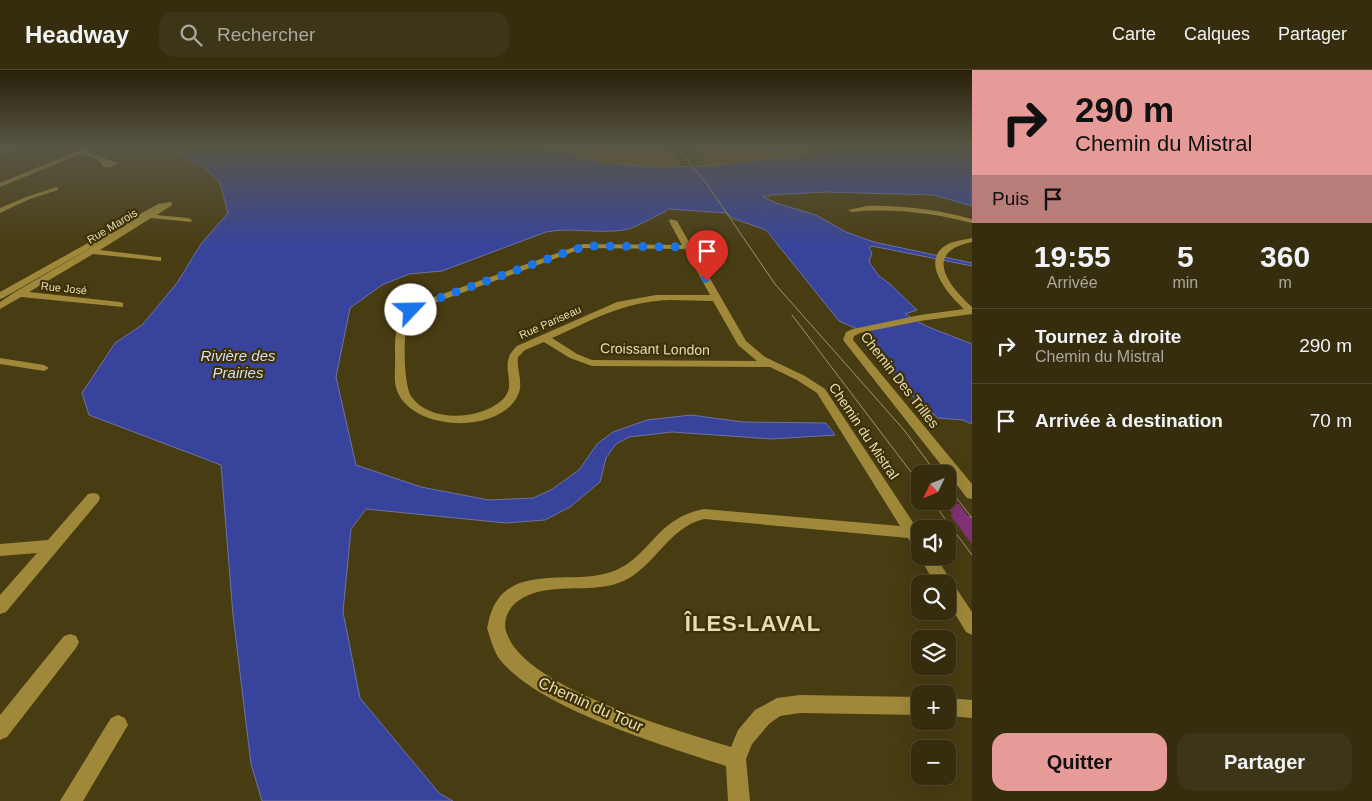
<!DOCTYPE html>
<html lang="fr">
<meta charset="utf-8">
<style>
body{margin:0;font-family:Arial,sans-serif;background:#3d3517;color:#f1f3f6;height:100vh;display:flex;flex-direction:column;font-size:19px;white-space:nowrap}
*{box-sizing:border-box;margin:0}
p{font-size:16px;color:#aaa89e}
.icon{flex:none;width:28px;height:28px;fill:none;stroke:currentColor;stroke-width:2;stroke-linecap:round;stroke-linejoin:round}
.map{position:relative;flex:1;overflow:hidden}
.sheet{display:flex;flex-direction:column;background:#362d0e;width:400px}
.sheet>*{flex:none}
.banner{background:#e69b98;color:#111;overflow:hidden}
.needle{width:32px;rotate:227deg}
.fabs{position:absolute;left:911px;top:395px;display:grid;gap:10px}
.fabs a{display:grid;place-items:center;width:45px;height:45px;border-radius:10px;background:#362d0e;box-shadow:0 5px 20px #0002,0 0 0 1px #50492e;font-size:25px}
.pin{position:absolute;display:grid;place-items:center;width:42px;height:42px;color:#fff;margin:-51px -21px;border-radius:50% 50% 50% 0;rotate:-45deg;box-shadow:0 0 5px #0007}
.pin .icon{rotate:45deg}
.me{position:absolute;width:55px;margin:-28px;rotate:66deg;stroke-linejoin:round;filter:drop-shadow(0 0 4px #0008)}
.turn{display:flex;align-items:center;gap:18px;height:105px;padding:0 20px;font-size:22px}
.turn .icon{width:65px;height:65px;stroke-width:2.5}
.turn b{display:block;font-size:35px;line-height:42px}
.then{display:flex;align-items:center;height:48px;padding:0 20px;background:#0003;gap:10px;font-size:19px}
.eta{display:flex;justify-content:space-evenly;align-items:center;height:85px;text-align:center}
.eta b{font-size:30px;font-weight:700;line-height:35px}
.button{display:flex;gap:10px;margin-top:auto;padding:10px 20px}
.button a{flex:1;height:58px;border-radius:15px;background:#e69b98;color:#111;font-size:20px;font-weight:700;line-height:58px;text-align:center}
.button a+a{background:#3d3517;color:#f1f3f6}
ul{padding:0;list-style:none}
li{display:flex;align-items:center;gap:15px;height:75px;padding:0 20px;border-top:1px solid #50492e}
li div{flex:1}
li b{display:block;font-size:19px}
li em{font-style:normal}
header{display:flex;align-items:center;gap:30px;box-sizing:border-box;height:70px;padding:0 25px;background:#362d0e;border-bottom:1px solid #50492e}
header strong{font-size:24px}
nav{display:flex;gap:28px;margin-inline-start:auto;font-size:18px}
.search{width:350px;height:45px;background:#3d3517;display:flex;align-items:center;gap:12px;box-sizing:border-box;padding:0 18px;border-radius:15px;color:#aaa89e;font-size:19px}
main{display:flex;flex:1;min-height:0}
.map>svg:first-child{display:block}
</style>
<header>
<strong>Headway</strong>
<div class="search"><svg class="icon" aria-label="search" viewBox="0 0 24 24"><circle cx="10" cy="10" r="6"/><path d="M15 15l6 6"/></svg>Rechercher</div>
<nav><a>Carte</a><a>Calques</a><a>Partager</a></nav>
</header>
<main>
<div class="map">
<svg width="972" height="731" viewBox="0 0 972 731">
<rect width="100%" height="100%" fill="#483c12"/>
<path fill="#6b5918" d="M 536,76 L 666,76 L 682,95 L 651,96 L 603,92 Z
M 688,76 L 803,76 L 815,84 L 706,96 Z"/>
<path fill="#38449c" stroke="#6d72a4" d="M 165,76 L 526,76 L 589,88 L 602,93 L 655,97 L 706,96 L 815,84 L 878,80 L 891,76 L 972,76 L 972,136 L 934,125 L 825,122 L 771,125 L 763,127 L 776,133 L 816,145 L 846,162 L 874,172 L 972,193 L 972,196 L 872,176 L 869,178 L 872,183 L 869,192 L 879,206 L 890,214 L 917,240 L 905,244 L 926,256 L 972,274 L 972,354 L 963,350 L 938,348 L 919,333 L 885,296 L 869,264 L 839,251 L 766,160 L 732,148 L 727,143 L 668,139 L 665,142 C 652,147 637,158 623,160 C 597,164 572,157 546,162 L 442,201 L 409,204 L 382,215 L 350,238 L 336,307 L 356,395 L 421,417 L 489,430 L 533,428 L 551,420 L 579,400 L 597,374 L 613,362 L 647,350 L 691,345 L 743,352 L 826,353 L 835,365 L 772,369 L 672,362 L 629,367 L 616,374 L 606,388 L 600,412 L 570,437 L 545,450 L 506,453 L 366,439 L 351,459 L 343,542 L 360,628 L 439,723 L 453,731 L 262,731 L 251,694 L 233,545 L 221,395 L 89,345 L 82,323 L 115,273 L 142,255 L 177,213 L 201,174 L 228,143 L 220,113 L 207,100 Z"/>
<path fill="#833279" d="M 945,433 L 959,434 L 968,446 L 972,446 L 972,474 L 950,445 L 953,445 Z"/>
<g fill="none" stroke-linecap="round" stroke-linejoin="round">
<path fill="#9f8839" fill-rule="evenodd" d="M 16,76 L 24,76 L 0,86 L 0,82 Z
M 85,76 L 91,76 L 90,80 L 86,82 L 119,93 L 111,97 L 103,97 L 98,89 L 81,84 L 0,117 L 0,113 L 85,78 Z
M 56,117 L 58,118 L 58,120 L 30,129 L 0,143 L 0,138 L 26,127 Z
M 170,132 L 172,133 L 172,135 L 157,145 L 188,148 L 192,150 L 191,152 L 151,148 L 100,180 L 158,187 L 161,187 L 161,191 L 93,184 L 29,222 L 120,232 L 123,233 L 123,237 L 21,227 L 0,239 L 0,232 L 15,222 L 113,165 L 3,228 L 0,229 L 0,222 L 158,134 Z
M 867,136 C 903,135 937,140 972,149 L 972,153 C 932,143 893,138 852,142 L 848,140 Z
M 670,149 L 677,151 L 746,271 L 765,287 L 805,306 L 825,319 L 920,463 L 920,481 L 915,479 L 908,468 L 704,449 C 668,457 654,499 621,512 C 589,525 547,510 518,531 C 508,538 502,552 507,564 C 527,619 677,660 731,677 L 738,660 L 755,640 L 777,628 L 800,625 L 920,627 L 920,645 L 800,643 L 780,646 L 769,654 L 752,674 L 746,689 L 750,731 L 728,731 L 726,696 C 666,676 535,638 498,587 C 493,579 490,567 487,558 L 488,554 C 501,487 571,518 614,501 C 651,486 656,448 704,439 L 900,456 L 817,323 L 797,310 L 770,297 L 592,296 L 570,288 L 544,272 L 525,280 L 518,287 C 516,300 524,312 518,325 C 501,363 419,362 399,325 C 392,313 396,297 395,283 C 395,257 397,246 420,232 L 583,174 L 682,175 L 669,151 ZM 584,178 L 685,179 L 710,225 L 656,225 L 617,232 L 517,276 C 495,296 521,314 501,331 C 479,350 429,353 411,326 C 404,315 402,262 409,251 C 413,244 420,240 426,236 ZM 669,230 L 713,231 L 738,275 L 757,291 L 592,290 L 577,284 L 552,268 C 593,250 622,232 669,230 Z
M 972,168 L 972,172 C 923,182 947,214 972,237 L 972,244 L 920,251 L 860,263 L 854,266 L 853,270 L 972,414 L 972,429 L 967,428 L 843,270 L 846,262 L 853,259 L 920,245 L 964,239 C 951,227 922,196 942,178 C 950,171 962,170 972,168 Z
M 0,288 L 44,295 L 49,298 L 44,301 L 0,294 Z
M 93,423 L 98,424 L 100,428 L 98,432 L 6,542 L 0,544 L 0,525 L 37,483 L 0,486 L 0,474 L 48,470 L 88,424 Z
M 920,485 L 920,486 L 935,486 L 972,542 L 972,565 L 966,562 L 948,532 L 948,514 L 935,514 L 919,486 Z
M 70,564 L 76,566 L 79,572 L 76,578 L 7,667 L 0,670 L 0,645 L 64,566 Z
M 948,628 L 972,630 L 972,648 L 948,646 Z
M 118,645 L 125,648 L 128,655 L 83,731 L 60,731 L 111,648 Z"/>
<path stroke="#a0946d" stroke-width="1" d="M 676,76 L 706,113 L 775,214 L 904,360 L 937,404
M 792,245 L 920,414
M 948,417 L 972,448
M 932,431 L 972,485"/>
</g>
<linearGradient id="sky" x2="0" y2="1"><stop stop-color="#28210a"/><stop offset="0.43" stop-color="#585644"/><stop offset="1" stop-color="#585644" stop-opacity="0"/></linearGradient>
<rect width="972" height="178" fill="url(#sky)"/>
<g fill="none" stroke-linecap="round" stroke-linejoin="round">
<path stroke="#1a73e8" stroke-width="9" stroke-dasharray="0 16.2" d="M 411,240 L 423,234 L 575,179 L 593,176 L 688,177 L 707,211"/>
</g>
<g text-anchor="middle" stroke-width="4.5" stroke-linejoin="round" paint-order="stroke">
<g font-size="11" fill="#e8dcb7" stroke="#3d3105">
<text transform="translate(112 156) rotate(-31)" y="4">Rue Marois</text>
<text transform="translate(64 218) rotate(6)" y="4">Rue José</text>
<text transform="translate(550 252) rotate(-24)" y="4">Rue Pariseau</text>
</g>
<g font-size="14" fill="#e8dcb7" stroke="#3d3105">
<text transform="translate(655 279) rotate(1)" y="5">Croissant London</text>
<text transform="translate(900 310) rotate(52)" y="5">Chemin Des Trilles</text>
<text transform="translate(864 361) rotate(56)" y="5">Chemin du Mistral</text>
</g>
<g font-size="15" font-style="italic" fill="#d7dff7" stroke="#3d3105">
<text x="238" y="291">Rivière des<tspan x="238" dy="17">Prairies</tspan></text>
</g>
<g font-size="16" fill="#e8dcb7" stroke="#3d3105">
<text transform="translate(591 634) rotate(24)" y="6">Chemin du Tour</text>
</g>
<g font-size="22" font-weight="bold" letter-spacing="1" fill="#e8dcb7" stroke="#3d3105">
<text x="753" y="561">ÎLES-LAVAL</text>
</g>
</g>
</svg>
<div class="fabs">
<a><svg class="needle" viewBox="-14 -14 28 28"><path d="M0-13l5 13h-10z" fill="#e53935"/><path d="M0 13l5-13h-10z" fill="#aaa89e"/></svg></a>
<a><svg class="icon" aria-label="sound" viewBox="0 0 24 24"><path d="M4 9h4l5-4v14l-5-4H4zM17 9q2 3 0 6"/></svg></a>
<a><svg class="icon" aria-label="search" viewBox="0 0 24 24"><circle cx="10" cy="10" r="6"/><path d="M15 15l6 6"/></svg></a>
<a><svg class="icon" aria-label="layers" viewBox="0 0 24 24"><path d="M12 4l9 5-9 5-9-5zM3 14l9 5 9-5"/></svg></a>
<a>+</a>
<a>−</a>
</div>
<div class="pin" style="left:707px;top:211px;background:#d93025"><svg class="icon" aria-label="arrive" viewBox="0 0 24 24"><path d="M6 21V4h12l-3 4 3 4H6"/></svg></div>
<svg class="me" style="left:411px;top:240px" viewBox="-20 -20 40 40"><circle r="19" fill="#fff"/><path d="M0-13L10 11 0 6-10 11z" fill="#1a73e8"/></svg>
</div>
<section class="sheet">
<div class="banner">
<div class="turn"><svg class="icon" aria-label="right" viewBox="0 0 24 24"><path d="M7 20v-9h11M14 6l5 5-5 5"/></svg><div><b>290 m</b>Chemin du Mistral</div></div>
<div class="then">Puis<svg class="icon" aria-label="arrive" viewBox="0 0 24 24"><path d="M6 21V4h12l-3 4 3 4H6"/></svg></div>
</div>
<div class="eta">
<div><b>19:55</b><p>Arrivée</p></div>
<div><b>5</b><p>min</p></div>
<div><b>360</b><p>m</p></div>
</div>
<ul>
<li><svg class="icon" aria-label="right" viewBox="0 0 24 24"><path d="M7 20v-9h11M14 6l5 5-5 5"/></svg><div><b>Tournez à droite</b><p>Chemin du Mistral</p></div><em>290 m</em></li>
<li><svg class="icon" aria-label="arrive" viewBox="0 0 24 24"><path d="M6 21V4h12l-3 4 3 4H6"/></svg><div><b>Arrivée à destination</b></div><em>70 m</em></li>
</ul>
<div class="button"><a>Quitter</a><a>Partager</a></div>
</section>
</main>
